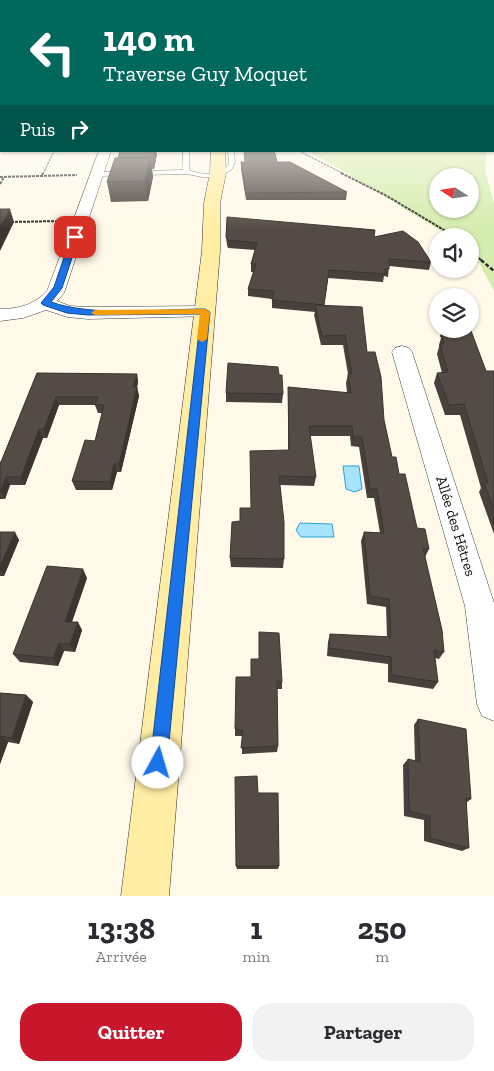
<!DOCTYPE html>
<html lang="fr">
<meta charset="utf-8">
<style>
body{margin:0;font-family:"Zilla Slab",serif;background:#f2f2f3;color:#2b2b33;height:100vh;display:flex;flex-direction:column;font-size:19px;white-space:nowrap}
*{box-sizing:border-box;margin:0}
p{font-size:16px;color:#7c7c81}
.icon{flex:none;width:28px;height:28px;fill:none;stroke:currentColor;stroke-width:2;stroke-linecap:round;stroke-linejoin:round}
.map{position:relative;height:896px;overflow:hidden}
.details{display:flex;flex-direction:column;background:#fff;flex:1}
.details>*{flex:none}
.guide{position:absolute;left:0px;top:0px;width:495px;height:152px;box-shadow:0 1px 4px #0004;background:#00695c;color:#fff;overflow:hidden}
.needle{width:32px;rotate:282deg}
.buttons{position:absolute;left:429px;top:168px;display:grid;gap:10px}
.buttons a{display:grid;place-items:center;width:50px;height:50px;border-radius:50%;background:#fff;box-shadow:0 1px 4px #0004;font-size:25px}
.pin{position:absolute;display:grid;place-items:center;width:42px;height:42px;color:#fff;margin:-21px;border-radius:10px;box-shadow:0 2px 8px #0006}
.me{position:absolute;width:55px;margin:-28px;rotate:6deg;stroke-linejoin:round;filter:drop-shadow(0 0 4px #0008)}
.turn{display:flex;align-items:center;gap:18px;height:105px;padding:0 20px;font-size:22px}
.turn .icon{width:65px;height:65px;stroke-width:2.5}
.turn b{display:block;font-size:35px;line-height:42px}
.then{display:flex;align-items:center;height:48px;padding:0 20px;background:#0003;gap:10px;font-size:19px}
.eta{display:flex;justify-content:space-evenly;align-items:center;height:85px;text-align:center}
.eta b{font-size:30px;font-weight:700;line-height:35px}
.primary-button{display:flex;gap:10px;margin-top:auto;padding:10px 20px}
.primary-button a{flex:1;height:58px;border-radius:20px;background:#c8162d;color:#fff;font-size:20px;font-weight:700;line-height:58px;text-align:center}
.primary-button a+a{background:#f2f2f3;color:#2b2b33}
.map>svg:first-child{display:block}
</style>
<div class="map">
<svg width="494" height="896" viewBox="0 0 494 896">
<rect width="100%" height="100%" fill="#fff9e9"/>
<path fill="#d4edae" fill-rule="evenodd" d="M 309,151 L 487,151 L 485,171 L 494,203 L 494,291 L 473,251 L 470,249 L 470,236 L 450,236 ZM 438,176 L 470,176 L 470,209 L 438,209 Z"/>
<path fill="#a7e3fc" stroke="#27a1db" d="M 343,466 L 359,466 L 362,489 L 354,492 L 346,489 Z
M 300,523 L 332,524 L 334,537 L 301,537 L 296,530 Z"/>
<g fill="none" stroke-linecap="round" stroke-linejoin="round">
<g stroke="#3e3e3e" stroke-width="1">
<path id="lane" d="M 0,119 L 1,119 L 1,123 L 0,123 Z
M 183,151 L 189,151 L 189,170 C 201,175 222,177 229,164 L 228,151 L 234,151 L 235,162 L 232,169 L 223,175 L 215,177 L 202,177 L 187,174 L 97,176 L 94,174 L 97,172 L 183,170 Z"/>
</g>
<g stroke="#3e3e3e" stroke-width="1">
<path id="street" d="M 99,151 L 111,151 L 64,293 L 57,301 L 70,306 L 88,307 L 205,306 L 212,308 L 214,312 L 212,316 L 88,319 L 67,317 L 46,310 L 23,318 L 0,321 L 0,309 C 18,309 34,305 47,291 Z
M 402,346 L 409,348 L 412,352 L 494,603 L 494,721 L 482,716 L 477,704 L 465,606 L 392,352 L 395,348 Z"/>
</g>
<g stroke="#2d2d2d" stroke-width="1">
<path id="secondary" d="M 211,151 L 225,151 L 226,173 L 220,203 L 220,251 L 169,896 L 121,896 L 202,251 L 204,203 L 210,173 Z"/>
</g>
<path stroke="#2d2d2d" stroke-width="1" stroke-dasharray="2.5 1" stroke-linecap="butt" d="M 299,151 L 344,174
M 43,174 L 54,151"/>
<path stroke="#2d2d2d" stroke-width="2" stroke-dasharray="3 1" stroke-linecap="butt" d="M 341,173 L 387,196 L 454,236
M 42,175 L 43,173
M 0,177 L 77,175
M 0,184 L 4,177
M 11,222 L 62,221
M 470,250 L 482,261"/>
<path stroke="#2d2d2d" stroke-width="2.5" stroke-dasharray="4 2" stroke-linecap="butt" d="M 481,260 L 494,271"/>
<use href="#lane" fill="#fff" fill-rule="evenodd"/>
<use href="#street" fill="#fff" fill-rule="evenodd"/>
<use href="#secondary" fill="#ffeda4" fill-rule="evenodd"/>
</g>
<path fill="#48403c" d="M 157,154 L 154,169 L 152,169 L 153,177 L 148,201 L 111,202 L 107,182 L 115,158 Z
M 241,162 L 277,162 L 347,192 L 346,200 L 246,200 L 241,169 Z
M 226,237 L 374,237 L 431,262 L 429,270 L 389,266 L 388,277 L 384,276 L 383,282 L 328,278 L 324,306 L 367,352 L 384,420 L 392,457 L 399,474 L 417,528 L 429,549 L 425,557 L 444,652 L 439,659 L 435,658 L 438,682 L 433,689 L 388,682 L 388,664 L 327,656 L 328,642 L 330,634 L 387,637 L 386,607 L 367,604 L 361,541 L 364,532 L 380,533 L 374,498 L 367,498 L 359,447 L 351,446 L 350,436 L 310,436 L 316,477 L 314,486 L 280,485 L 284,559 L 283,568 L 231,567 L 230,558 L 240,521 L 251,508 L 288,451 L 288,387 L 347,393 L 346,383 L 348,374 L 343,345 L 321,345 L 314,315 L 315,312 L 272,308 L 272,299 L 248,296 L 248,289 L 254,272 L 251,272 L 251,264 L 255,250 L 228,248 L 227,245 Z
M 442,329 L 470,329 L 486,371 L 494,371 L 494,534 L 479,492 L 481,488 L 460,415 L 445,415 L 434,383 L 437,373 L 442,373 L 437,354 L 439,347 L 439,345 L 441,338 L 440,336 Z
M 37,373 L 137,374 L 138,382 L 137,387 L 139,396 L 121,472 L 117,472 L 112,490 L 76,490 L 72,481 L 95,441 L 102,413 L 98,413 L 95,405 L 59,405 L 47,438 L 43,438 L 25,485 L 10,485 L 5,499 L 0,499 L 0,462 L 1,462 Z
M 279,375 L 283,394 L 282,403 L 226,402 L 226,393 Z
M 0,532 L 19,540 L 4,576 L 0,576 Z
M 87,578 L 72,622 L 82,630 L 75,652 L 64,651 L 58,666 L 20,662 L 13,654 Z
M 251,677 L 282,682 L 282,689 L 277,689 L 278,746 L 277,752 L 242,754 L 242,736 L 235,736 L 235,729 Z
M 0,693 L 26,695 L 33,702 L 19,744 L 8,742 L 0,764 Z
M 418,719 L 471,799 L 466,803 L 469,848 L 462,851 L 424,841 L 424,820 L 404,816 L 403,765 L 408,759 L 415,761 L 414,725 Z
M 258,793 L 279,866 L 278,869 L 237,869 L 236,866 Z"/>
<path fill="#3b3431" d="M 154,151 L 156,151 L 157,154 L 154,169 L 153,157 Z
M 150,158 L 153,177 L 148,201 L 145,181 Z
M 10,209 L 14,222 L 0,251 L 0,227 Z
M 137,374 L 138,382 L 137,387 L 139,396 L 121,472 L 119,464 Z
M 56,397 L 59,405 L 47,438 L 44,429 Z
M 39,429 L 43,438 L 25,485 L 21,477 Z
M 114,464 L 117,472 L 112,490 L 110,482 Z
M 6,477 L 10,485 L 5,499 L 1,491 Z
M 15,532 L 19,540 L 4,576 L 0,570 L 0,567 Z
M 83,569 L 87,578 L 69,630 L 65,622 Z
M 78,622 L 82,630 L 75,652 L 70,644 Z
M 59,643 L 64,651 L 58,666 L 53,658 Z
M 26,695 L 33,702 L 19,744 L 12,738 Z
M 0,736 L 8,742 L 0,764 Z"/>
<path fill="#544b46" stroke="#3b3431" d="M 120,151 L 154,151 L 153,157 L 118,158 Z
M 244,151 L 268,151 L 275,153 L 277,162 L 290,162 L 347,192 L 246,193 L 241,162 L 245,162 Z
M 115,158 L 150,158 L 145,181 L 107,182 Z
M 0,209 L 10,209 L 0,227 Z
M 227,217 L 375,230 L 374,237 L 403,231 L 418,242 L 431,262 L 389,259 L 389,269 L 385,269 L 385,274 L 329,270 L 324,305 L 272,300 L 274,291 L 248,289 L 256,264 L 251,264 L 257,243 L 228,240 L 226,237 Z
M 315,305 L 362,307 L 367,352 L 375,352 L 381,377 L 384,420 L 392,457 L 396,457 L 399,474 L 405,474 L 417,528 L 425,529 L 429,549 L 423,548 L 442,630 L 444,652 L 434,650 L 438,682 L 392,675 L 391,657 L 329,648 L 330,634 L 391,637 L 389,599 L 370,596 L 364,532 L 384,533 L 377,489 L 370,489 L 362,437 L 353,437 L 352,426 L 309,426 L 316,477 L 279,476 L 284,522 L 284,559 L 230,558 L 232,522 L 240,521 L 240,508 L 251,508 L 250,451 L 289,450 L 288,387 L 351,393 L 348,374 L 352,374 L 345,335 L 322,336 Z
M 470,328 L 486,371 L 494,371 L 494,509 L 484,483 L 488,483 L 464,404 L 449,405 L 437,373 L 448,372 L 440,344 L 444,344 L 442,335 L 447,335 L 444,329 Z
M 228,363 L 278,367 L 279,375 L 282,375 L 283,394 L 226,393 Z
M 37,373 L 137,374 L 133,387 L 137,387 L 119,464 L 114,464 L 110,482 L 72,481 L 85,440 L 95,441 L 104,405 L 95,405 L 98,397 L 56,397 L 44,429 L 39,429 L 21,477 L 6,477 L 1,491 L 0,491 L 0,462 L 1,462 Z
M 0,532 L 15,532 L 0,567 Z
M 47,566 L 83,569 L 65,622 L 78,622 L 70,644 L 59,643 L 53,658 L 13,654 Z
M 259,632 L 279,633 L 282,682 L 277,681 L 278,746 L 241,748 L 243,730 L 235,729 L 236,677 L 251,677 L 251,659 L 259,659 Z
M 0,693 L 26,695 L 12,738 L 0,736 L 0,737 Z
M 418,719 L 466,729 L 471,799 L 466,798 L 469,848 L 430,838 L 430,816 L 409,811 L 408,759 L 420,762 Z
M 257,776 L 258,793 L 278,793 L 279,866 L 236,866 L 235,777 Z"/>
<linearGradient id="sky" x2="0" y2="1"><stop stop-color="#8ec7f0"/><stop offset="0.45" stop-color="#fffcf5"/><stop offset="1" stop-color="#fffcf5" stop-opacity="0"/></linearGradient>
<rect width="494" height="229" fill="url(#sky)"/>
<path fill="#1a73e8" stroke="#114b97" d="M 75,235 L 79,237 L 62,288 L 51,302 C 93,317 159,309 205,309 L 210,312 L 167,763 L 165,769 L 158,771 L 152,769 L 150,763 L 201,314 L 88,315 L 67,313 L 43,305 L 41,303 L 54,287 L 71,237 Z"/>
<path fill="#f59e0b" d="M 205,309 L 210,312 L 207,339 L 202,342 L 197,339 L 200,314 L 95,315 L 91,313 L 95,310 Z"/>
<g text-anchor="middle" stroke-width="5" stroke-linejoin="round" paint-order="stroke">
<g font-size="15" fill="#0b0b0b" stroke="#fff">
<text transform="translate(456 526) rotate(73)" y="5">Allée des Hêtres</text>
</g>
</g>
</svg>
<div class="buttons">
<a><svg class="needle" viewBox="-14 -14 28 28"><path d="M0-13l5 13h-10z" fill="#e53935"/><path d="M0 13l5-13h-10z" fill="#7c7c81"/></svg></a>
<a><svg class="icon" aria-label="sound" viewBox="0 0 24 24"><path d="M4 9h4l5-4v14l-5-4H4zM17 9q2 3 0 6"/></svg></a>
<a><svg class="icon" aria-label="layers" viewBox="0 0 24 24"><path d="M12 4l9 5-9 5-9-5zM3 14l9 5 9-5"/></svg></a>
</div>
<div class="pin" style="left:75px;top:237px;background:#d93025"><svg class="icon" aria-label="arrive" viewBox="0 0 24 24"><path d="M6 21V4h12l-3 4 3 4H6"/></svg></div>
<svg class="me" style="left:158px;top:763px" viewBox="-20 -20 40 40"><circle r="19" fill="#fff"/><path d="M0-13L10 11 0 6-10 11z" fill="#1a73e8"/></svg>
<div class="guide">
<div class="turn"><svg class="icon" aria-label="left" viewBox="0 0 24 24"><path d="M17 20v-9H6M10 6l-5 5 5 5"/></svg><div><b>140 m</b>Traverse Guy Moquet</div></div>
<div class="then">Puis<svg class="icon" aria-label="right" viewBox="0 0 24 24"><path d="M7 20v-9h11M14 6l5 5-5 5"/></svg></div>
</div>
</div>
<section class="details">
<div class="eta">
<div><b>13:38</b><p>Arrivée</p></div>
<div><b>1</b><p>min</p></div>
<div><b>250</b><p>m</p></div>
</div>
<div class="primary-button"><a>Quitter</a><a>Partager</a></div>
</section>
